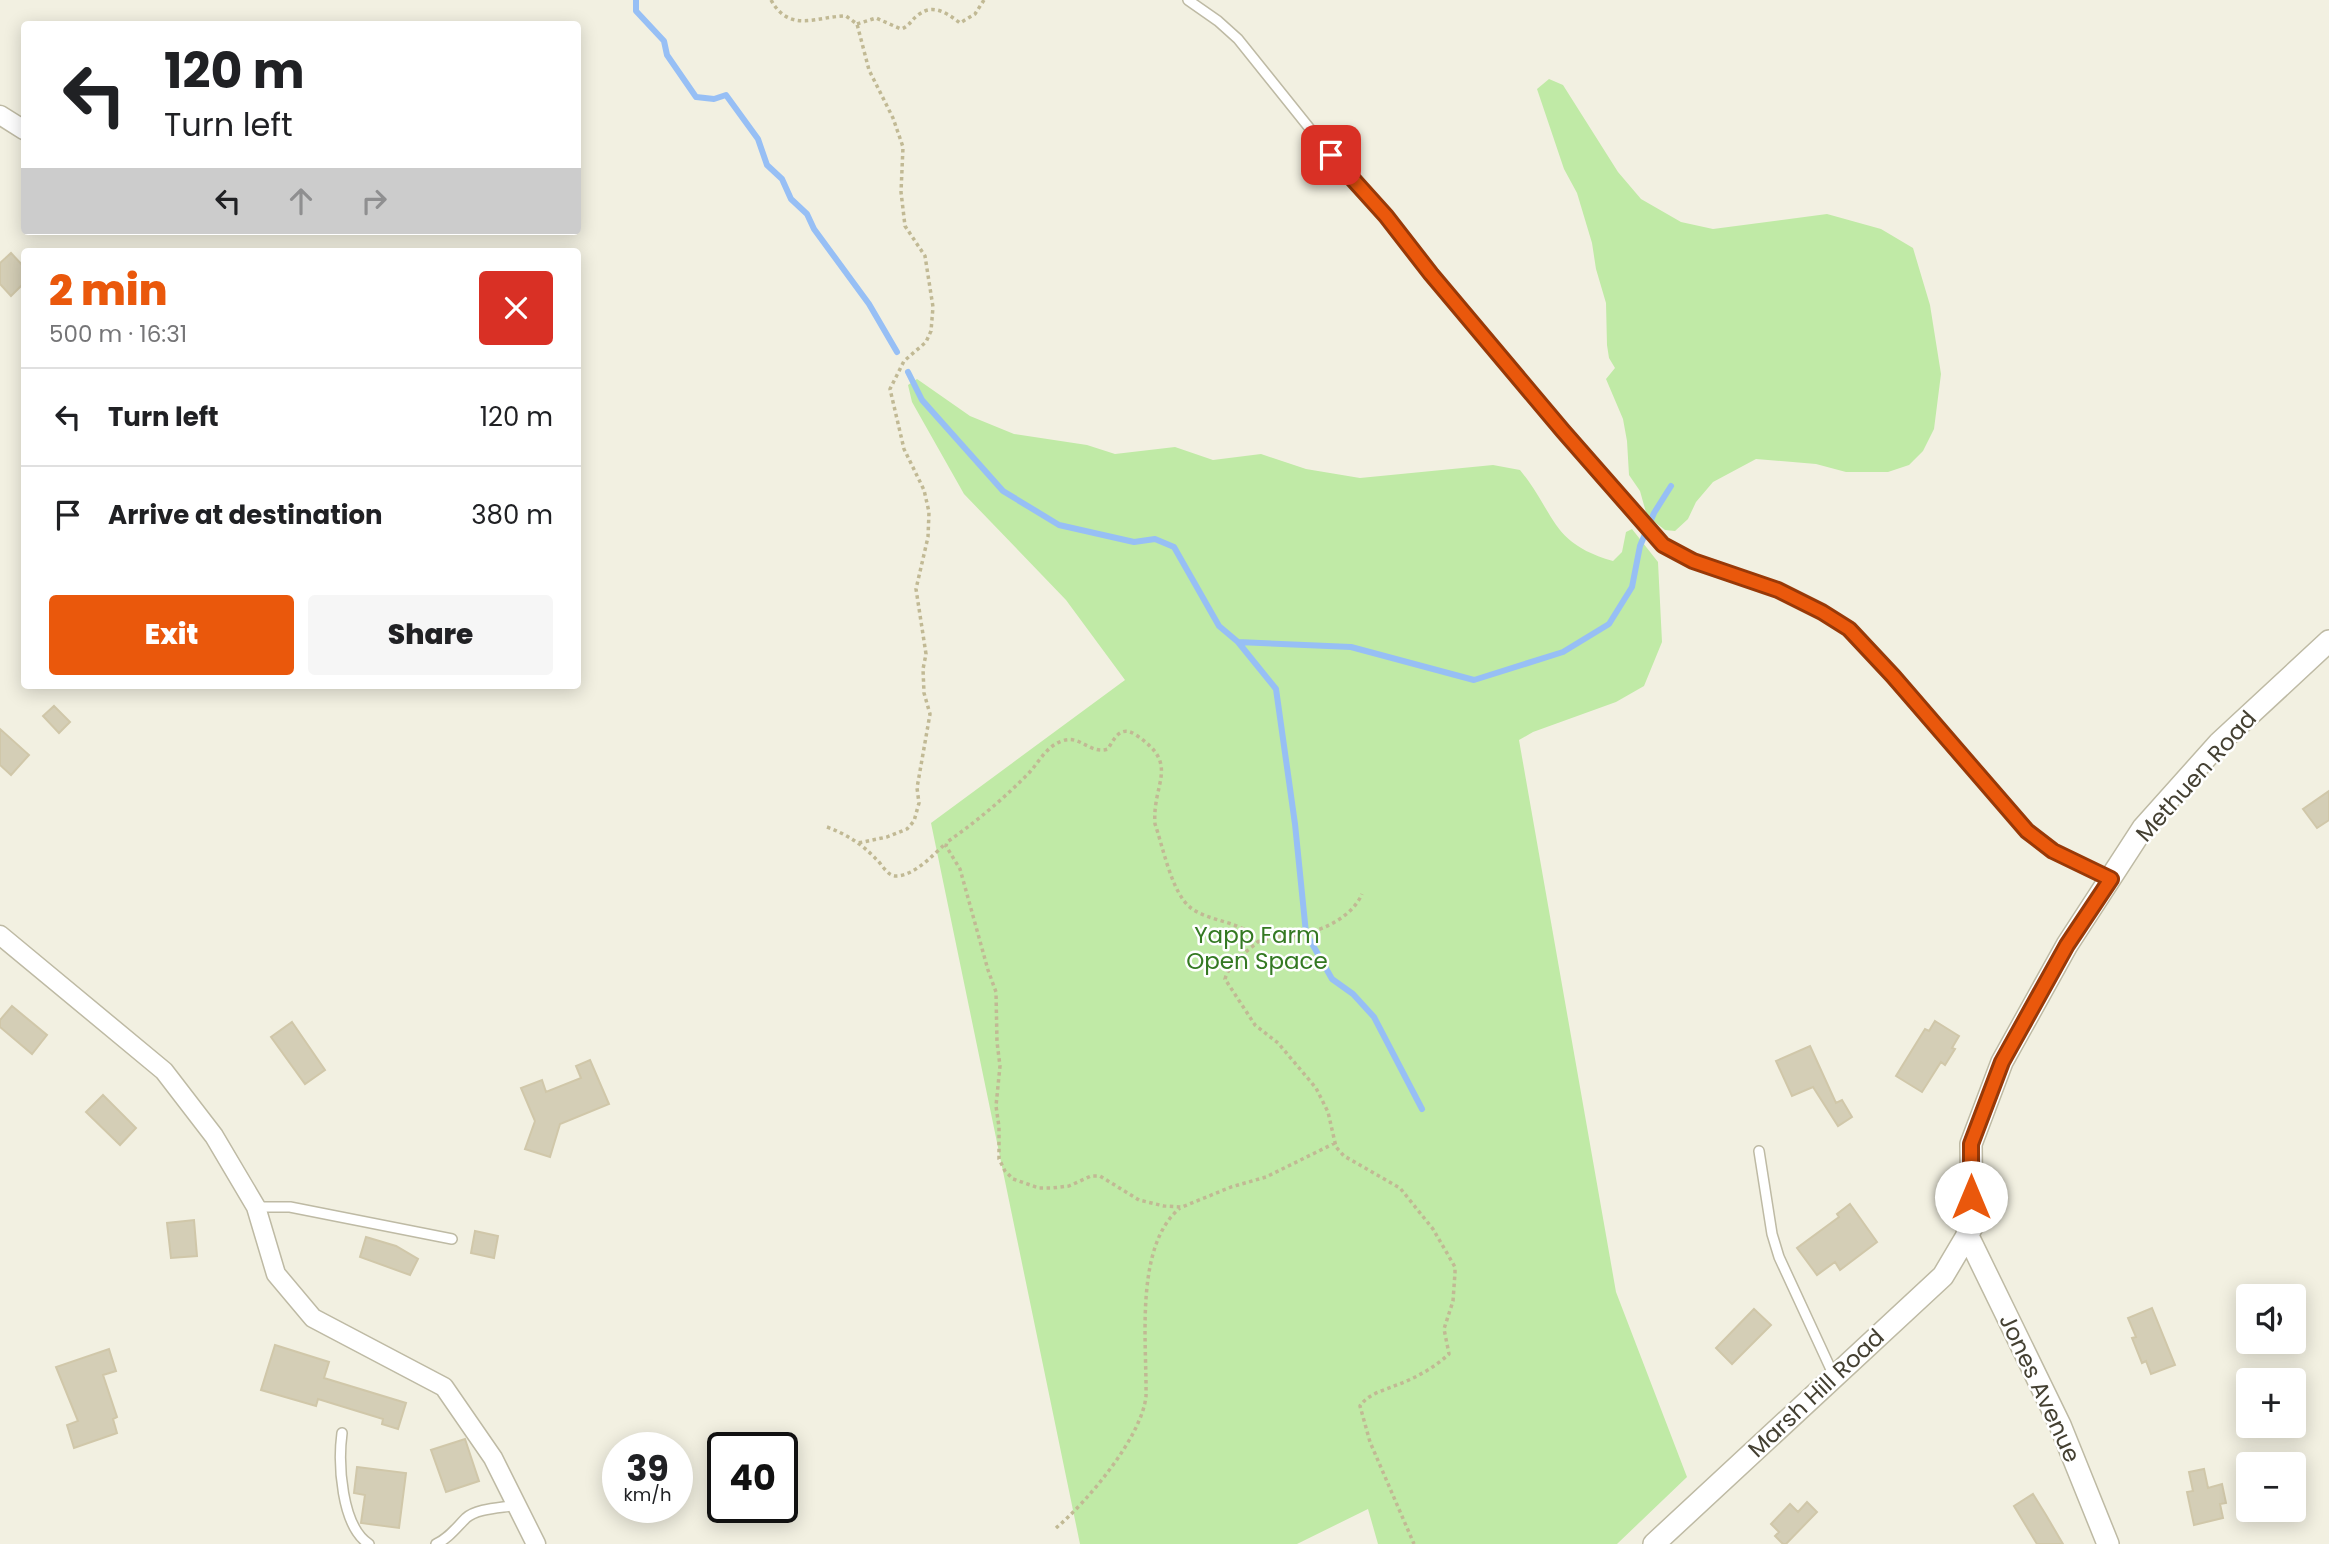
<!DOCTYPE html>
<meta charset="utf-8">
<style>
body{margin:0;font-family:Poppins,sans-serif;background:#f6f6f6;color:#202124;height:100vh;display:flex;flex-direction:column;font-size:26px;white-space:nowrap}
*{box-sizing:border-box;margin:0}
p{font-size:23px;color:#757577}
.icon{flex:none;width:38px;height:38px;fill:none;stroke:currentColor;stroke-width:2;stroke-linecap:round;stroke-linejoin:round}
.map{position:relative;flex:1;overflow:hidden}
.sheet{position:absolute;left:21px;top:248px;width:560px;height:441px;display:flex;flex-direction:column;background:#fff;border-radius:7px;box-shadow:0 4px 18px #0003}
.sheet>*{flex:none}
.top-card{position:absolute;left:21px;top:21px;width:560px;height:214px;border-radius:7px;box-shadow:0 4px 18px #0003;background:#fff;color:#202124;overflow:hidden}
.buttons{position:absolute;left:2236px;top:1284px;display:grid;gap:14px}
.buttons a{display:grid;place-items:center;width:70px;height:70px;border-radius:7px;background:#fff;box-shadow:0 4px 18px #0003;font-size:35px}
.speed{position:absolute;left:602px;top:1432px;display:flex;gap:14px;font-size:35px;font-weight:700;text-align:center}
.speed>*{display:grid;place-content:center;width:91px;height:91px;border-radius:50%;background:#fff;box-shadow:0 4px 18px #0003;line-height:1}
.speed small{font-size:18px;font-weight:400}
.speed .limit{border:4px solid #111;border-radius:10px;background:#fff;color:#111}
.pin{position:absolute;display:grid;place-items:center;width:60px;height:60px;color:#fff;margin:-30px;border-radius:14px;box-shadow:0 4px 10px #0006}
.me{position:absolute;width:77px;margin:-38px;rotate:0deg;stroke-linejoin:round;filter:drop-shadow(0 0 5px #0008)}
.turn{display:flex;align-items:center;gap:24px;height:147px;padding:0 28px;font-size:32px}
.turn .icon{width:91px;height:91px;stroke-width:2.5}
.turn b{display:block;font-size:49px;line-height:60px}
.lanes{display:flex;align-items:center;height:66px;padding:0 28px;background:#0003;justify-content:center;gap:35px;direction:ltr}
.lanes .off{opacity:.35}
.round{display:grid;place-items:center;flex:none;width:74px;height:74px;border-radius:7px;background:#f6f6f6}
.overview{display:flex;align-items:center;justify-content:space-between;height:119px;padding:0 28px}
h1{font-size:42px;font-weight:800;line-height:52px;color:#ea580c}
.primary-button{display:flex;gap:14px;margin-top:auto;padding:14px 28px}
.primary-button a{flex:1;height:80px;border-radius:7px;background:#ea580c;color:#fff;font-size:28px;font-weight:800;line-height:80px;text-align:center}
.primary-button a+a{background:#f6f6f6;color:#202124}
ul{padding:0;list-style:none}
li{display:flex;align-items:center;gap:21px;height:98px;padding:0 28px;border-top:2px solid #e0e0e0}
li div{flex:1}
li b{display:block;font-size:26px}
li em{font-style:normal}
.map>svg:first-child{display:block}
</style>
<div class="map">
<svg width="2329" height="1544" viewBox="0 0 2329 1544">
<rect width="100%" height="100%" fill="#f2f0e1"/>
<path fill="#c0eaa6" d="M 1549,79 L 1563,85 L 1618,172 L 1641,199 L 1681,222 L 1713,229 L 1827,214 L 1881,229 L 1913,248 L 1930,305 L 1941,374 L 1934,429 L 1923,451 L 1909,465 L 1888,472 L 1846,472 L 1816,464 L 1756,459 L 1713,482 L 1696,502 L 1688,519 L 1675,531 L 1665,530 L 1647,516 L 1640,491 L 1629,475 L 1627,441 L 1623,419 L 1606,379 L 1615,368 L 1609,358 L 1607,345 L 1606,303 L 1596,269 L 1592,243 L 1577,193 L 1564,169 L 1537,89 Z
M 917,379 L 970,416 L 1014,434 L 1087,445 L 1115,454 L 1175,447 L 1213,460 L 1261,454 L 1306,469 L 1360,478 L 1493,465 L 1520,470 C 1556,514 1550,543 1613,561 L 1622,552 L 1626,532 L 1632,529 L 1658,562 L 1662,642 L 1644,686 L 1616,702 L 1533,732 L 1519,740 L 1616,1292 L 1687,1477 L 1617,1544 L 1378,1544 L 1368,1509 L 1297,1544 L 1080,1544 L 931,823 L 1125,680 L 1066,600 L 964,494 L 912,402 L 908,385 Z"/>
<g fill="none" stroke-linecap="round" stroke-linejoin="round">
<path stroke="#97bff5" stroke-width="6" d="M 636,0 L 636,11 L 664,41 L 667,55 L 696,97 L 714,99 L 726,95 L 758,139 L 767,165 L 782,179 L 791,199 L 807,214 L 814,229 L 869,304 L 897,352
M 908,372 L 922,400 L 1003,491 L 1059,525 L 1134,542 L 1155,539 L 1174,547 L 1219,626 L 1238,642 L 1276,689 L 1295,824 L 1306,933 L 1332,979 L 1353,994 L 1374,1017 L 1422,1109
M 1238,642 L 1351,647 L 1474,680 L 1563,652 L 1609,624 L 1632,587 L 1640,546 L 1654,513 L 1671,486"/>
</g>
<path fill="#d4ceb6" stroke="#d0c7a9" stroke-width="2" d="M 11,253 L 24,267 L 24,283 L 11,296 L 0,284 L 0,263 Z
M 54,706 L 70,722 L 59,733 L 43,716 Z
M 0,729 L 29,755 L 11,775 L 0,765 Z
M 2329,791 L 2329,820 L 2317,828 L 2303,809 Z
M 12,1006 L 47,1035 L 32,1054 L 0,1027 L 0,1020 Z
M 1935,1021 L 1959,1036 L 1952,1048 L 1955,1049 L 1945,1065 L 1941,1062 L 1922,1092 L 1896,1076 L 1925,1029 L 1929,1031 Z
M 292,1022 L 325,1070 L 305,1084 L 271,1037 Z
M 1810,1046 L 1836,1103 L 1842,1100 L 1852,1117 L 1838,1126 L 1813,1087 L 1792,1096 L 1776,1061 Z
M 590,1060 L 609,1104 L 560,1124 L 550,1157 L 525,1149 L 535,1121 L 521,1088 L 542,1080 L 546,1092 L 581,1078 L 576,1066 Z
M 103,1095 L 136,1128 L 120,1145 L 86,1112 Z
M 1850,1204 L 1877,1242 L 1840,1270 L 1835,1262 L 1817,1275 L 1797,1248 L 1839,1217 L 1837,1214 Z
M 194,1220 L 197,1256 L 171,1258 L 167,1223 Z
M 475,1231 L 498,1236 L 494,1258 L 471,1253 Z
M 366,1237 L 396,1246 L 418,1259 L 410,1275 L 360,1257 Z
M 2152,1308 L 2175,1365 L 2151,1374 L 2146,1361 L 2142,1363 L 2132,1338 L 2136,1337 L 2128,1318 Z
M 1754,1309 L 1771,1325 L 1732,1364 L 1716,1348 Z
M 275,1345 L 329,1362 L 324,1378 L 406,1403 L 398,1429 L 382,1424 L 383,1419 L 318,1399 L 316,1406 L 261,1390 Z
M 109,1349 L 116,1371 L 103,1375 L 117,1417 L 113,1419 L 117,1433 L 74,1448 L 67,1425 L 78,1421 L 56,1367 Z
M 465,1439 L 479,1481 L 446,1492 L 431,1450 Z
M 357,1467 L 406,1473 L 399,1528 L 361,1523 L 365,1495 L 354,1493 Z
M 2204,1469 L 2208,1488 L 2222,1484 L 2226,1503 L 2220,1504 L 2223,1518 L 2194,1525 L 2187,1492 L 2193,1491 L 2189,1472 Z
M 2033,1494 L 2046,1515 L 2063,1544 L 2037,1544 L 2014,1506 Z
M 1807,1502 L 1817,1512 L 1786,1544 L 1783,1544 L 1775,1536 L 1779,1532 L 1771,1524 L 1790,1504 L 1798,1512 Z"/>
<g fill="none" stroke-linecap="round" stroke-linejoin="round">
<g stroke="#bebaa4" stroke-width="12">
<path id="service" d="M 1188,0 L 1218,21 L 1238,39 L 1331,155 L 1386,216 L 1563,431 L 1663,545 L 1693,561 L 1778,590 L 1822,612 L 1849,629 L 2027,831 L 2053,851 L 2109,878
M 1759,1151 L 1772,1234 L 1779,1257 L 1834,1376
M 256,1207 L 290,1207 L 452,1239
M 342,1433 C 338,1463 341,1526 369,1544
M 436,1544 C 449,1538 456,1528 466,1518 C 477,1508 502,1508 517,1505"/>
</g>
<g stroke="#bebaa4" stroke-width="21">
<path id="minor" d="M 0,115 L 24,130
M 0,935 L 164,1071 L 214,1136 L 256,1207 L 276,1274 L 313,1318 L 444,1387 L 493,1458 L 536,1544"/>
</g>
<g stroke="#bebaa4" stroke-width="24">
<path id="tertiary" d="M 1967,1234 L 2060,1425 L 2108,1544
M 1654,1544 L 1943,1276 L 1972,1227 L 1971,1144 L 2002,1062 L 2067,945 L 2143,828 L 2219,743 L 2329,641"/>
</g>
<path stroke="#c1b994" stroke-width="3.5" stroke-dasharray="3.5 3.5" stroke-linecap="butt" d="M 771,0 C 790,34 817,16 846,16 L 857,24 L 869,70 L 893,118 L 903,147 L 901,192 L 905,226 L 925,256 L 933,307 L 931,331 L 926,342 L 904,361 L 890,389 L 904,449 L 924,490 L 929,512 L 928,537 L 916,589 L 926,654 L 923,669 L 924,693 L 930,714 L 917,788 L 919,803 L 914,821 L 907,829 L 887,837 L 858,843
M 857,24 L 876,18 L 901,29 C 910,26 911,20 918,15 C 933,3 947,13 960,23 L 975,14 L 984,0
M 827,827 C 846,834 862,844 876,859 C 882,864 887,876 896,876 C 914,876 933,855 945,844
M 1258,942 C 1270,937 1280,937 1292,936 C 1318,933 1351,919 1362,894
M 1335,1143 L 1266,1177 L 1231,1187 L 1182,1207 L 1164,1206 L 1139,1200 L 1100,1176 L 1091,1176 L 1069,1186 L 1052,1188 L 1039,1188 L 1013,1179 L 1005,1171 L 999,1159 L 999,1127 L 996,1106 L 1000,1066 L 997,1042 L 996,992 L 988,970 L 960,869 L 946,846 L 947,842 C 976,822 1002,800 1027,775 C 1039,763 1045,747 1062,741 C 1080,734 1090,755 1108,749 C 1115,737 1121,725 1136,735 C 1181,765 1152,782 1155,824 C 1163,847 1172,894 1191,908 C 1211,923 1243,920 1258,942 C 1245,953 1230,962 1225,979 L 1255,1025 L 1278,1043 L 1316,1088 L 1328,1112 L 1336,1147 L 1344,1156 L 1400,1188 L 1433,1229 L 1455,1267 L 1455,1273 L 1453,1301 L 1444,1329 L 1449,1354 C 1434,1368 1414,1379 1394,1386 C 1382,1391 1368,1394 1360,1406 L 1370,1442 L 1414,1544
M 1056,1528 C 1087,1502 1142,1437 1146,1396 C 1147,1344 1134,1246 1180,1208"/>
<use href="#service" stroke="#fff" stroke-width="9"/>
<use href="#minor" stroke="#fff" stroke-width="18"/>
<use href="#tertiary" stroke="#fff" stroke-width="21"/>
</g>
<g fill="none" stroke-linecap="round" stroke-linejoin="round">
<g stroke="#983908" stroke-width="18">
<path id="route" d="M 1331,155 L 1386,216 L 1431,274 L 1563,431 L 1663,545 L 1693,561 L 1778,590 L 1822,612 L 1849,629 L 1893,676 L 2027,831 L 2053,851 L 2111,879 L 2067,945 L 2002,1062 L 1971,1144 L 1971,1197"/>
</g>
<use href="#route" stroke="#ea580c" stroke-width="12"/>
</g>
<g text-anchor="middle" stroke-width="5" stroke-linejoin="round" paint-order="stroke">
<g font-size="23" fill="#444032" stroke="#fff">
<text transform="translate(2196 776) rotate(-48)" y="8">Methuen Road</text>
<text transform="translate(2040 1388) rotate(65)" y="8">Jones Avenue</text>
<text transform="translate(1816 1393) rotate(-43)" y="8">Marsh Hill Road</text>
</g>
<g font-size="23" fill="#347922" stroke="#fff">
<text x="1257" y="943">Yapp Farm<tspan x="1257" dy="26">Open Space</tspan></text>
</g>
</g>
</svg>
<div class="buttons">
<a><svg class="icon" aria-label="sound" viewBox="0 0 24 24"><path d="M4 9h4l5-4v14l-5-4H4zM17 9q2 3 0 6"/></svg></a>
<a>+</a>
<a>−</a>
</div>
<div class="speed"><div>39<small>km/h</small></div><div class="limit">40</div></div>
<div class="pin" style="left:1331px;top:155px;background:#d93025"><svg class="icon" aria-label="arrive" viewBox="0 0 24 24"><path d="M6 21V4h12l-3 4 3 4H6"/></svg></div>
<svg class="me" style="left:1971px;top:1197px" viewBox="-20 -20 40 40"><circle r="19" fill="#fff"/><path d="M0-13L10 11 0 6-10 11z" fill="#ea580c"/></svg>
<div class="top-card">
<div class="turn"><svg class="icon" aria-label="left" viewBox="0 0 24 24"><path d="M17 20v-9H6M10 6l-5 5 5 5"/></svg><div><b>120 m</b>Turn left</div></div>
<div class="lanes"><svg class="icon" aria-label="left" viewBox="0 0 24 24"><path d="M17 20v-9H6M10 6l-5 5 5 5"/></svg><svg class="icon off" aria-label="ahead" viewBox="0 0 24 24"><path d="M12 20V5M6 11l6-6 6 6"/></svg><svg class="icon off" aria-label="right" viewBox="0 0 24 24"><path d="M7 20v-9h11M14 6l5 5-5 5"/></svg></div>
</div>
<section class="sheet">
<div class="overview"><div><h1>2 min</h1><p>500 m · 16:31</p></div><a class="round" style="background:#d93025;color:#fff"><svg class="icon" aria-label="close" viewBox="0 0 24 24"><path d="M6 6l12 12M18 6L6 18"/></svg></a></div>
<ul>
<li><svg class="icon" aria-label="left" viewBox="0 0 24 24"><path d="M17 20v-9H6M10 6l-5 5 5 5"/></svg><div><b>Turn left</b></div><em>120 m</em></li>
<li><svg class="icon" aria-label="arrive" viewBox="0 0 24 24"><path d="M6 21V4h12l-3 4 3 4H6"/></svg><div><b>Arrive at destination</b></div><em>380 m</em></li>
</ul>
<div class="primary-button"><a>Exit</a><a>Share</a></div>
</section>
</div>
